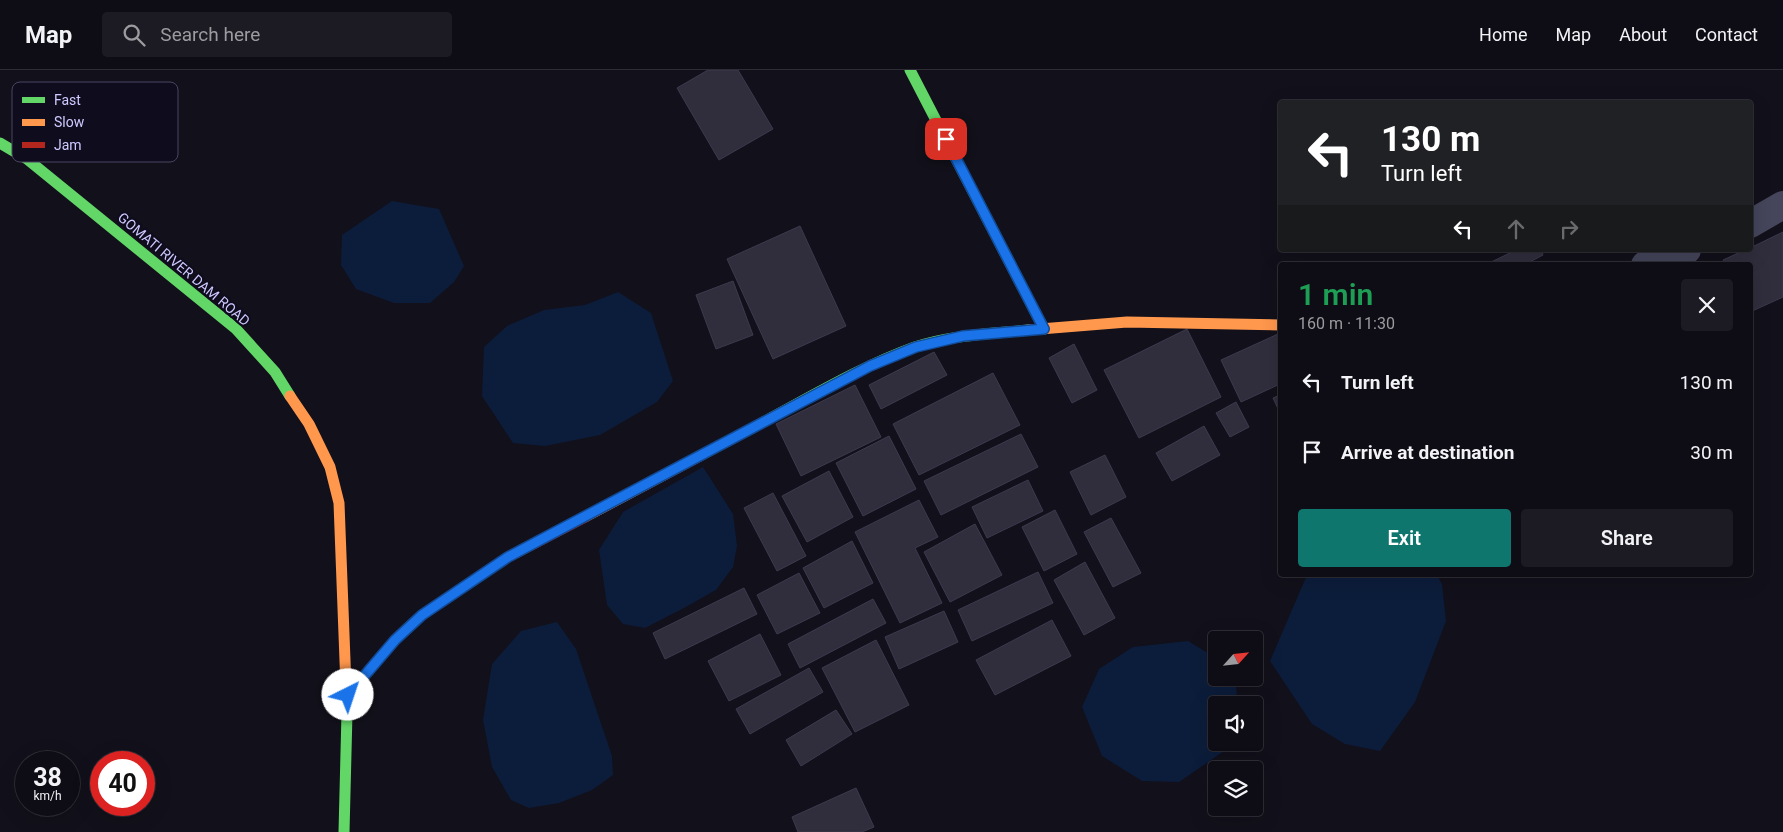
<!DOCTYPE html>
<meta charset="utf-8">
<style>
body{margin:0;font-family:Roboto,sans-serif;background:#1c1a22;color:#f1f3f6;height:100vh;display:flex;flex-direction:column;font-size:19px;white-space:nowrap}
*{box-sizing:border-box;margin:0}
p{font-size:16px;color:#9b9ba0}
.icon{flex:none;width:28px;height:28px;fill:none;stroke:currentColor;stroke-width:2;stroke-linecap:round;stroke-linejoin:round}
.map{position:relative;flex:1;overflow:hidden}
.drawer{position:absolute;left:1278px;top:192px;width:475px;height:315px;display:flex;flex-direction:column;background:#0e0c14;border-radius:5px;box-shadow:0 5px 20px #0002,0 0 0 1px #2e2c34}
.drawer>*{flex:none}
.banner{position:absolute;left:1278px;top:30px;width:475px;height:152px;border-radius:5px;box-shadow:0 5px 20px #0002,0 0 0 1px #2e2c34;background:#202124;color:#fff;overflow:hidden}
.needle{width:32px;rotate:63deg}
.buttons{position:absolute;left:1208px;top:561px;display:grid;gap:10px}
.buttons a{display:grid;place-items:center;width:55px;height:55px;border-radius:5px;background:#0e0c14;box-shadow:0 5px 20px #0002,0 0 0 1px #2e2c34;font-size:25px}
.speed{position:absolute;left:15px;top:681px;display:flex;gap:10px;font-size:25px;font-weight:700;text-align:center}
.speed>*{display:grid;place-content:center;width:65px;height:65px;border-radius:50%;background:#0e0c14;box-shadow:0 5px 20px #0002,0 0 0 1px #2e2c34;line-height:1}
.speed small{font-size:12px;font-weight:400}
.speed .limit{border:8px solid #d22;background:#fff;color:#111}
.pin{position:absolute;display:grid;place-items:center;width:42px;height:42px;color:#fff;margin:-21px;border-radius:10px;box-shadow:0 2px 8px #0006}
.me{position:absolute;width:55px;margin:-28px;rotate:41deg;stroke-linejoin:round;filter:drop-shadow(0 0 4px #0008)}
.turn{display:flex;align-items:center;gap:18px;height:105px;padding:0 20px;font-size:22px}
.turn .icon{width:65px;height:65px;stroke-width:2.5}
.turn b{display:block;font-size:35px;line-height:42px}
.lanes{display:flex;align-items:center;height:48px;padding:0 20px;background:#0003;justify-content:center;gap:25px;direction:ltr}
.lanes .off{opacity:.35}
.round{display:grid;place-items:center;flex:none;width:52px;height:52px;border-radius:5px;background:#1c1a22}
.head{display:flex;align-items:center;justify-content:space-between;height:85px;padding:0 20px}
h1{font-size:30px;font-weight:600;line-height:38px;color:#1e9e55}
.primary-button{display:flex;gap:10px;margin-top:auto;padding:10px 20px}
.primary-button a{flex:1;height:58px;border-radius:5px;background:#0f766e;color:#fff;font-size:20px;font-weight:600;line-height:58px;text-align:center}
.primary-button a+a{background:#1c1a22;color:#f1f3f6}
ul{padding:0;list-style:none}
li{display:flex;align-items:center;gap:15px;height:70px;padding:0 20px}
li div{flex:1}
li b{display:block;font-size:19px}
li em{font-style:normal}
header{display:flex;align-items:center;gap:30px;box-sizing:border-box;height:70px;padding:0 25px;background:#0e0c14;border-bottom:1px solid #2e2c34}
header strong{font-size:24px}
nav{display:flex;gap:28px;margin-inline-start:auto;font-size:18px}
.search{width:350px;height:45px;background:#1c1a22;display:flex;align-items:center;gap:12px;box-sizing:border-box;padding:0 18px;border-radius:5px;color:#9b9ba0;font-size:19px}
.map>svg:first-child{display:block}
</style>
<header>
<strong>Map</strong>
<div class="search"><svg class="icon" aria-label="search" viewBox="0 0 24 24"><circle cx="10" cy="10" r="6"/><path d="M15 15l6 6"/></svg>Search here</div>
<nav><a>Home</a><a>Map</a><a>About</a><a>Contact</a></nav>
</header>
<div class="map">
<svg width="1783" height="762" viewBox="0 0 1783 762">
<rect width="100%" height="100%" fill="#12101a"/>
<path fill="#0c1d3b" d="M 392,131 L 439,139 L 464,196 L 454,212 L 430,233 L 394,233 L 356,219 L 341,195 L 342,165 Z
M 618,222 L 651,243 L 673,311 L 657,332 L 600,365 L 545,376 L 513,373 L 482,326 L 484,277 L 507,256 L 544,240 L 585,235 Z
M 703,397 L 733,444 L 737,476 L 733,497 L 716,520 L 682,539 L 645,558 L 623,554 L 607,535 L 599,480 L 623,442 Z
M 1307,505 L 1437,505 L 1442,514 L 1446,551 L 1415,632 L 1380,681 L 1345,674 L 1312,654 L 1270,591 Z
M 557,552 L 576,579 L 612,686 L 613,705 L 592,720 L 559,733 L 529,738 L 511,730 L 492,697 L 483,650 L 492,594 L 521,561 Z
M 1188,571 L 1216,588 L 1216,608 L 1230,608 L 1236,616 L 1238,635 L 1216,635 L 1216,672 L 1230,673 L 1227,679 L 1179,712 L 1142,711 L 1102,686 L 1082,637 L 1099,599 L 1133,577 Z"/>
<path fill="#302d3d" stroke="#3e3a4f" d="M 708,0 L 738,0 L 773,59 L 719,90 L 677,18 Z
M 800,156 L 846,256 L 773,289 L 727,189 Z
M 1783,162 L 1783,227 L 1750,242 L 1750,195 L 1726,195 L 1723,190 L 1745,180 L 1750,180 L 1750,178 Z
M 1516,180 L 1541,180 L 1543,185 L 1524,195 L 1485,195 Z
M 733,211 L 753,265 L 716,279 L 696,225 Z
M 1187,259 L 1221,327 L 1139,368 L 1104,300 Z
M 1278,264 L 1280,270 L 1280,314 L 1241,332 L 1221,290 Z
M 1074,274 L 1097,320 L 1072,333 L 1049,288 Z
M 934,282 L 947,305 L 881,339 L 869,315 Z
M 993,303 L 1020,355 L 919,405 L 893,354 Z
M 855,315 L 881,367 L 801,406 L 776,354 Z
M 1280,325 L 1280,343 L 1273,328 Z
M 1236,332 L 1249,357 L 1230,367 L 1216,343 Z
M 1204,356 L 1220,385 L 1172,411 L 1156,383 Z
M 1021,364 L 1038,397 L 941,445 L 924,411 Z
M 889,366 L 916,419 L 863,446 L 836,393 Z
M 1105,385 L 1126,427 L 1091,445 L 1070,402 Z
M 829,401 L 853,447 L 807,472 L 782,426 Z
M 1028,410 L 1043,441 L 987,468 L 972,437 Z
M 773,423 L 806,486 L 777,501 L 744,438 Z
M 919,430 L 938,467 L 915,478 L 942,533 L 900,553 L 855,462 Z
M 1055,440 L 1077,484 L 1044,501 L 1022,457 Z
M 1111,448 L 1141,503 L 1113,517 L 1084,462 Z
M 975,454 L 1002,505 L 950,532 L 924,482 Z
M 852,471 L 873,513 L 824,538 L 803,498 Z
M 1085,492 L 1115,548 L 1084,565 L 1054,510 Z
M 1038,502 L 1053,533 L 972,571 L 958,540 Z
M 799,503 L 820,543 L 777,564 L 757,525 Z
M 744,518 L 757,544 L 665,589 L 653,563 Z
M 873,529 L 886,553 L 800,598 L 788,574 Z
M 944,541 L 958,572 L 899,599 L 885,567 Z
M 1052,550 L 1071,586 L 995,625 L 976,590 Z
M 760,564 L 781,605 L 729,631 L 708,591 Z
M 876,570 L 909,635 L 855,662 L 822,598 Z
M 809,598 L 823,622 L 750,664 L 736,639 Z
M 836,640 L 852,664 L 801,696 L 786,670 Z
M 856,718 L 874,757 L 862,762 L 798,762 L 792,747 Z"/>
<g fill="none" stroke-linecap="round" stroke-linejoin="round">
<path stroke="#45455b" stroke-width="28" d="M 1750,154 L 1783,135
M 1645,195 L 1687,180"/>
<path stroke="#63d668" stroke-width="11" d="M 910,0 L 1044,259
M 0,73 L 27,89 L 236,259 L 275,302 L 290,326
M 758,355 C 809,328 860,297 915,277 C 951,265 990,264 1028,260
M 344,762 L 347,643"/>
<path stroke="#ff974d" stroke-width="11" d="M 1028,260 L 1127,252 L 1280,255
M 290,326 L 309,354 L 330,397 L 339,433 L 347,643
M 585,447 L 758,355"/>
<path stroke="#b3261e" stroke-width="11" d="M 348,625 L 395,570 L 422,545 L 508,487 L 585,447"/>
</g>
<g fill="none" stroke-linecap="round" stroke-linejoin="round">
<g stroke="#114b97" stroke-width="12">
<path id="route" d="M 348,625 L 395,570 L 422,545 L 508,487 L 559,460 L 870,296 L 916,277 L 963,266 L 1044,259 L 946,69"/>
</g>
<use href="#route" stroke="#1a73e8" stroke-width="9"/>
</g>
<g text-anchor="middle" stroke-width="4.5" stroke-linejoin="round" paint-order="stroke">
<g font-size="14" fill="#cfcaff" stroke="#0f0c1e">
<text transform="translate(184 199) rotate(40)" y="5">GOMATI RIVER DAM ROAD</text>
</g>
</g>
<rect x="12" y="12" width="166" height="80" rx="8" fill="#0f0c1e" stroke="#494562" stroke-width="1"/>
<rect x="22" y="27" width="23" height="6" fill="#63d668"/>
<rect x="22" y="49" width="23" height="7" fill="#ff974d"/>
<rect x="22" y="72" width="23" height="6" fill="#b3261e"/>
<g font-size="14" fill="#cfcaff">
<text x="54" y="35">Fast</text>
<text x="54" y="57">Slow</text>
<text x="54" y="80">Jam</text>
</g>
</svg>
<div class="buttons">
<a><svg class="needle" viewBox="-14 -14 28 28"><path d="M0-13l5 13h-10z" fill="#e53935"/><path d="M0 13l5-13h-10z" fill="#9b9ba0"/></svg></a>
<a><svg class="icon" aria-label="sound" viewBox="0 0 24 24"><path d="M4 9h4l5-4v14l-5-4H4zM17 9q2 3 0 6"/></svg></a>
<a><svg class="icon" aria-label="layers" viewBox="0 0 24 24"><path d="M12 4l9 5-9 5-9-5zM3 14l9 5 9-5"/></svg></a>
</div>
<div class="speed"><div>38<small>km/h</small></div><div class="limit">40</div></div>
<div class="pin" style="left:946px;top:69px;background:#d93025"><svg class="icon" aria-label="arrive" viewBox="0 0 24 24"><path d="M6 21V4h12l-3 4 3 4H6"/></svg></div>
<svg class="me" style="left:348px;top:625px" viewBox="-20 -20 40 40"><circle r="19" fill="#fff"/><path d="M0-13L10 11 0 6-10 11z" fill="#1a73e8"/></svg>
<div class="banner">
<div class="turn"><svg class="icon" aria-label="left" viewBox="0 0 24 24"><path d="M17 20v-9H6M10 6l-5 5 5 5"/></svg><div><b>130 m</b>Turn left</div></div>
<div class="lanes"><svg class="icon" aria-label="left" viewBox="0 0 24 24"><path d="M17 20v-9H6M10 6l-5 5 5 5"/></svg><svg class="icon off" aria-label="ahead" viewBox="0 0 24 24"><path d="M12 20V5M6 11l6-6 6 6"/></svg><svg class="icon off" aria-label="right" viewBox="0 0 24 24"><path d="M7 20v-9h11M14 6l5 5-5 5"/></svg></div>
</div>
<section class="drawer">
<div class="head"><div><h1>1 min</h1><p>160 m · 11:30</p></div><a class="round"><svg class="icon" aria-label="close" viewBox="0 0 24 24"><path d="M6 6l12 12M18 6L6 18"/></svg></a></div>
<ul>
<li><svg class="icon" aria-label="left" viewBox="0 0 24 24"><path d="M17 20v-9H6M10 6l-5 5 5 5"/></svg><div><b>Turn left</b></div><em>130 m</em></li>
<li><svg class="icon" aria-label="arrive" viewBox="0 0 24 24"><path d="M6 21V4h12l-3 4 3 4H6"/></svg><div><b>Arrive at destination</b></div><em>30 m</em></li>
</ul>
<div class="primary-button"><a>Exit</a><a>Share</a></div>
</section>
</div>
